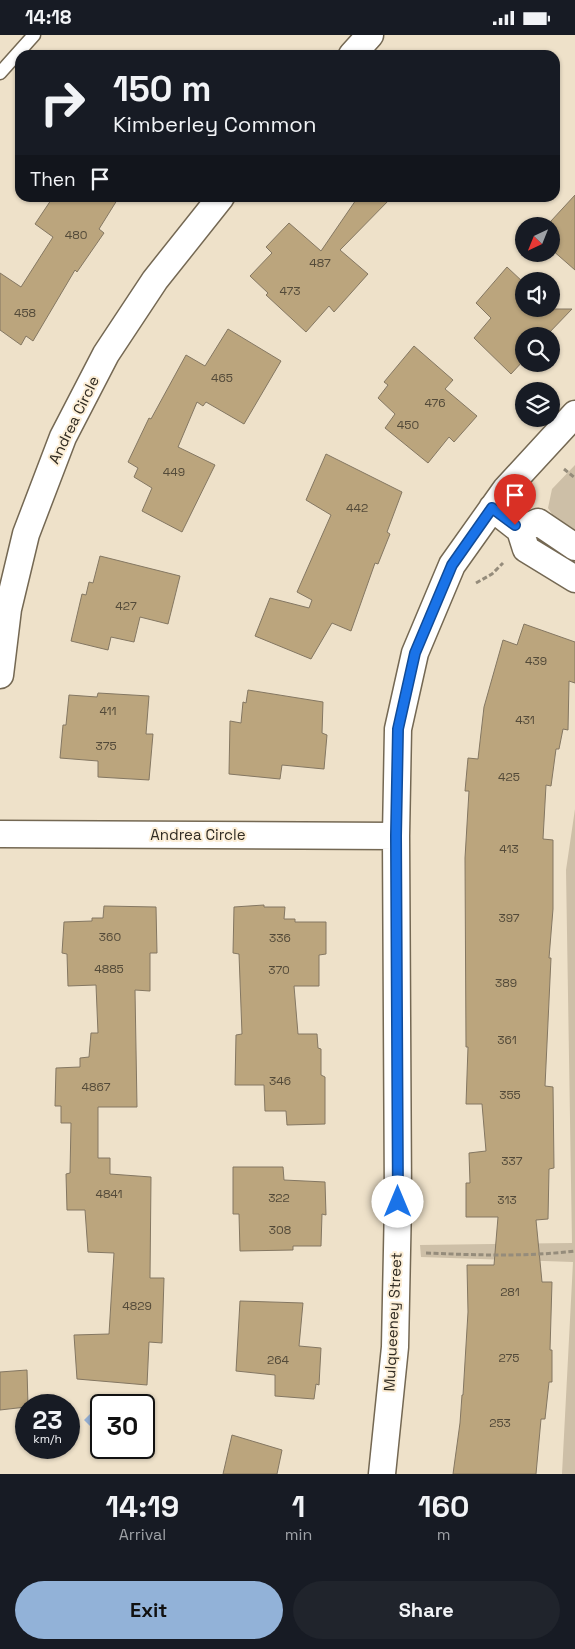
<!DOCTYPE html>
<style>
body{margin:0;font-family:"Space Grotesk",sans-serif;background:#20242c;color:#f1f3f6;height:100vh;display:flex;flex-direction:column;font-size:19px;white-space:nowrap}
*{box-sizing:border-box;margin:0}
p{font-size:16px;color:#9ea1a6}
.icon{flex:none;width:28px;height:28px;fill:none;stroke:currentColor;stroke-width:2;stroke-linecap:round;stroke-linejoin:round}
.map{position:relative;height:1439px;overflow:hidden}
.sheet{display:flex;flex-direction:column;background:#171b24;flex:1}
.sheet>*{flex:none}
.banner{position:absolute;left:15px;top:15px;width:545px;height:152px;border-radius:15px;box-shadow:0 1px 4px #0004;background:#171b24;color:#f1f3f6;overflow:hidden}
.needle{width:32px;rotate:223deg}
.tools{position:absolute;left:515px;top:182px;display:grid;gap:10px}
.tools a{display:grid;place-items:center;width:45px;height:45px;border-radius:50%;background:#171b24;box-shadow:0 1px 4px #0004;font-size:25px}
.speed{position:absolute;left:15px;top:1359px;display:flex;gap:10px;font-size:25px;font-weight:700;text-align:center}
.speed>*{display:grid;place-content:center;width:65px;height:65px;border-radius:50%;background:#171b24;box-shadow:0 1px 4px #0004;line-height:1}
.speed small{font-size:12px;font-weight:400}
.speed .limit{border:2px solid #111;border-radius:8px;background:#fff;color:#111}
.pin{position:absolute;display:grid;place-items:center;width:42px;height:42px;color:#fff;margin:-51px -21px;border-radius:50% 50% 50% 0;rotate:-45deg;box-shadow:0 0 5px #0007}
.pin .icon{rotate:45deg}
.me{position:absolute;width:55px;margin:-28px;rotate:0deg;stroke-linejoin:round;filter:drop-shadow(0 0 4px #0008)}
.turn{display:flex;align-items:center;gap:18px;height:105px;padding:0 15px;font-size:22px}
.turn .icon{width:65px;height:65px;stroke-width:2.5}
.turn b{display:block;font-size:35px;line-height:42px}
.then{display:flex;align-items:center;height:48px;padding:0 15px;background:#0003;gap:10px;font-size:19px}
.eta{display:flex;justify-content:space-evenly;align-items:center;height:85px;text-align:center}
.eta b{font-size:30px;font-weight:800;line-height:35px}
.action{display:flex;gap:10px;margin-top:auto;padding:10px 15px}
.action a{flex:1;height:58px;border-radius:30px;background:#92b2d8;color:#111;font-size:20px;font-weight:800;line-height:58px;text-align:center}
.action a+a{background:#20242c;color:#f1f3f6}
.status{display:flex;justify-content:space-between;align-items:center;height:35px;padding:0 25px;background:#171b24;direction:ltr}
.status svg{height:14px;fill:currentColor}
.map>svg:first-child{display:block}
</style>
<div class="status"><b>14:18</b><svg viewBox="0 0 49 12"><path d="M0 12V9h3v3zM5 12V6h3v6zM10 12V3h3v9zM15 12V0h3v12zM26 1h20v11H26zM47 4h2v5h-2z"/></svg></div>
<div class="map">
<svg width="575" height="1439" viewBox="0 0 575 1439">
<rect width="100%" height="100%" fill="#eee1c9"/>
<path fill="#cdbfa7" d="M 575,430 L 575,499 L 557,487 L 548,473 L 552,454 Z
M 575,774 L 575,1439 L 562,1439 L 573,1227 L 421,1222 L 420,1210 L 572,1208 L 566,835 Z"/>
<path fill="#95b0d4" d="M 100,1371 L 101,1373 L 101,1402 L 84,1385 L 96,1373 Z"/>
<path fill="#bba57d" stroke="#847762" d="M 575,160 L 575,235 L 551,214 L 551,186 Z
M 53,162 L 119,162 L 99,194 L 104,198 L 77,237 L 75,235 L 33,306 L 26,301 L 21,310 L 0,295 L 0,238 L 21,252 L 53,202 L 35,189 Z
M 358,162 L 392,162 L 340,215 L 368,239 L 334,277 L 329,271 L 306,297 L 266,260 L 268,258 L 250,241 L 272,218 L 266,212 L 289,188 L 321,216 Z
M 507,232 L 524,248 L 524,274 L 572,274 L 546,301 L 524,301 L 524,325 L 511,339 L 474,303 L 491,283 L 476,268 Z
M 228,294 L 281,326 L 244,389 L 206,367 L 203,371 L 197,367 L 178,412 L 215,430 L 182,497 L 142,476 L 152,453 L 134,442 L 138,433 L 128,427 L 149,383 L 151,384 L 186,320 L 205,331 Z
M 414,311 L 453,345 L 445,354 L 477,381 L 454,407 L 449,402 L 428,428 L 385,393 L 395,379 L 378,363 L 388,350 L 384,347 Z
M 326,419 L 402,457 L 387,497 L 390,499 L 378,529 L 375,528 L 351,596 L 332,588 L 311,624 L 255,601 L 270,563 L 309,573 L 312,565 L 297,557 L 331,480 L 306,465 Z
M 100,521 L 180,541 L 168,589 L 140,582 L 134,607 L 111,602 L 108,615 L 71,606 L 82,559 L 86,560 L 89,547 L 93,548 Z
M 524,589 L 575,607 L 575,648 L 569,646 L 568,695 L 563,694 L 559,714 L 556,714 L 551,751 L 546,750 L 543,804 L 553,805 L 553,874 L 549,923 L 551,923 L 545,1051 L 553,1052 L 554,1133 L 549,1134 L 548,1184 L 536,1185 L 542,1247 L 552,1247 L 550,1315 L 552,1315 L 552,1347 L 549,1347 L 545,1384 L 541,1384 L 536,1439 L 453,1439 L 460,1388 L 462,1360 L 463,1360 L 468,1277 L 467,1230 L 494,1230 L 498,1182 L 466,1182 L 466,1148 L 470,1148 L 469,1118 L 486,1116 L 482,1069 L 466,1069 L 468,1012 L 466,1012 L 465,823 L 469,756 L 465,756 L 468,723 L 478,724 L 484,672 L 503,605 L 517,610 Z
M 248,655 L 323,667 L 322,698 L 327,700 L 324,734 L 282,730 L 280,744 L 229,739 L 230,686 L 241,688 L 243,667 L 246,668 Z
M 98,658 L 149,661 L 146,699 L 153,699 L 149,745 L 98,742 L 98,726 L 60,723 L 63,690 L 66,690 L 69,660 L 97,662 Z
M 264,870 L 264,872 L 285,872 L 284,884 L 295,884 L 295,887 L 326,887 L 326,919 L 319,920 L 319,951 L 294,951 L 298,999 L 317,999 L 318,1013 L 321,1014 L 321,1040 L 325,1042 L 325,1089 L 287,1090 L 286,1076 L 265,1076 L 264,1050 L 235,1050 L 236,1000 L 242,999 L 239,919 L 233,918 L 234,872 Z
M 104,871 L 156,872 L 157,918 L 150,918 L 150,956 L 135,955 L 137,1072 L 98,1072 L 98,1123 L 110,1123 L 110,1139 L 151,1142 L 150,1243 L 164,1243 L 162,1308 L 149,1307 L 147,1350 L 77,1344 L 74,1300 L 109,1299 L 114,1218 L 88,1217 L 85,1175 L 67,1175 L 66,1139 L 70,1138 L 71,1088 L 61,1088 L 61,1071 L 55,1071 L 56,1033 L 80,1032 L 80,1023 L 89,1022 L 91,998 L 98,998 L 96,950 L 68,951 L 67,919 L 62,918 L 64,887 L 92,886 L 92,883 L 103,883 Z
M 233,1132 L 283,1132 L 284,1145 L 325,1147 L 326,1180 L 322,1179 L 321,1211 L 293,1211 L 293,1215 L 240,1216 L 239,1179 L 233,1179 Z
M 240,1266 L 303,1268 L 299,1311 L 321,1313 L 319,1350 L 316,1349 L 314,1364 L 275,1361 L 275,1340 L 236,1336 Z
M 27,1335 L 28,1370 L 26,1370 L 26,1372 L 0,1375 L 0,1337 Z
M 232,1400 L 282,1415 L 277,1439 L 223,1439 Z"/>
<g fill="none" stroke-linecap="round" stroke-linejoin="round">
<g stroke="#746853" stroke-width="15">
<path id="lane" d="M 0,38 L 34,0"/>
</g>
<g stroke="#746853" stroke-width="29">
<path id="street" d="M 352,20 L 370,0
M 492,473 L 520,495 L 526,514 L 575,544
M 520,495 L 538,487 L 575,512
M 0,640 L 8,574 L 26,499 L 63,402 L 106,319 L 155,245 L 221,162
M 0,799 L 396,801
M 382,1439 L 395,1312 L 398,1167 L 396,801 L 398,694 L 415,618 L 452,530 L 506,454 L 575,379"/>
</g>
<path stroke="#958c7b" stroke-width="3" stroke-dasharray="5 2.5" stroke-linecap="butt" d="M 564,434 L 575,443
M 476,548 L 492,539 L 503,528
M 426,1218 C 476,1220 525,1222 575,1216"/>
<use href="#lane" stroke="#fff" stroke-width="12"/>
<use href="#street" stroke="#fff" stroke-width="26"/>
</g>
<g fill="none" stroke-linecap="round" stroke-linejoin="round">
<g stroke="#114b97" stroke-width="12">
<path id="route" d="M 398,1167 L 396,801 L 398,694 L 415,618 L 452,530 L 492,473 L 515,490"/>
</g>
<use href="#route" stroke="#1a73e8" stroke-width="9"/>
</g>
<g text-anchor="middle" stroke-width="4" stroke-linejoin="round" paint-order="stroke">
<g font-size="12" fill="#534a39">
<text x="76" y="204">480</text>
<text x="320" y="232">487</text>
<text x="290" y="260">473</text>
<text x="25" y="282">458</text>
<text x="222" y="347">465</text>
<text x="435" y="372">476</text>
<text x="408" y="394">450</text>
<text x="174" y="441">449</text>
<text x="357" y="477">442</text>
<text x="126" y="575">427</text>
<text x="536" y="630">439</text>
<text x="108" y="680">411</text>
<text x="525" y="689">431</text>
<text x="106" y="715">375</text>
<text x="509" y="746">425</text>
<text x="509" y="818">413</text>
<text x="509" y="887">397</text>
<text x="110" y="906">360</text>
<text x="280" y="907">336</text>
<text x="109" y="938">4885</text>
<text x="279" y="939">370</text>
<text x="506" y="952">389</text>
<text x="507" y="1009">361</text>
<text x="280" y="1050">346</text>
<text x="96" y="1056">4867</text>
<text x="510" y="1064">355</text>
<text x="512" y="1130">337</text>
<text x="109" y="1163">4841</text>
<text x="279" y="1167">322</text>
<text x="507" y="1169">313</text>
<text x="280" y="1199">308</text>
<text x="510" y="1261">281</text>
<text x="137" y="1275">4829</text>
<text x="509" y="1327">275</text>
<text x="278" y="1329">264</text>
<text x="500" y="1392">253</text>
</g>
<g font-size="15" fill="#302b22" stroke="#fceed6">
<text transform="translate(74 385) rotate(-64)" y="5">Andrea Circle</text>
<text x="198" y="805">Andrea Circle</text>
<text transform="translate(393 1287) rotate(-87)" y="5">Mulqueeney Street</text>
</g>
</g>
</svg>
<div class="tools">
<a><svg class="needle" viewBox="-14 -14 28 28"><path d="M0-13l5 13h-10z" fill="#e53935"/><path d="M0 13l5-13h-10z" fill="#9ea1a6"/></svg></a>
<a><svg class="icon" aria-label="sound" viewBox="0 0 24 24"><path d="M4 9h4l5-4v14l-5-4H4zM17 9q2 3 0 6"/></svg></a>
<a><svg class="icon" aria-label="search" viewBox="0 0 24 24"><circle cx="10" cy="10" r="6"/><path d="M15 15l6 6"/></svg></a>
<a><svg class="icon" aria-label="layers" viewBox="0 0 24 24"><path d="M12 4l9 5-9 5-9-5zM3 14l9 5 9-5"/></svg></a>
</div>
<div class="speed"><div>23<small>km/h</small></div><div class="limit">30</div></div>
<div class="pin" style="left:515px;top:490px;background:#d93025"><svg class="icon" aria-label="arrive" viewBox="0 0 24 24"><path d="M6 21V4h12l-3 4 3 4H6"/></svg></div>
<svg class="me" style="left:398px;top:1167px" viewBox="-20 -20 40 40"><circle r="19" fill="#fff"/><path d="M0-13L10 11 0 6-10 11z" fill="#1a73e8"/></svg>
<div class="banner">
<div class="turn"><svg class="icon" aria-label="right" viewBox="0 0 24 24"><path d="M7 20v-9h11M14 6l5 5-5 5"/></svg><div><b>150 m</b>Kimberley Common</div></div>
<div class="then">Then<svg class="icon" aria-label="arrive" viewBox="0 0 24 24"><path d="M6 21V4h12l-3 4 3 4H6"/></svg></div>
</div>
</div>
<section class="sheet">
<div class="eta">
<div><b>14:19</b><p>Arrival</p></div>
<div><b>1</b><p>min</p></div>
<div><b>160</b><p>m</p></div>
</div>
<div class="action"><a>Exit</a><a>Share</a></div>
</section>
